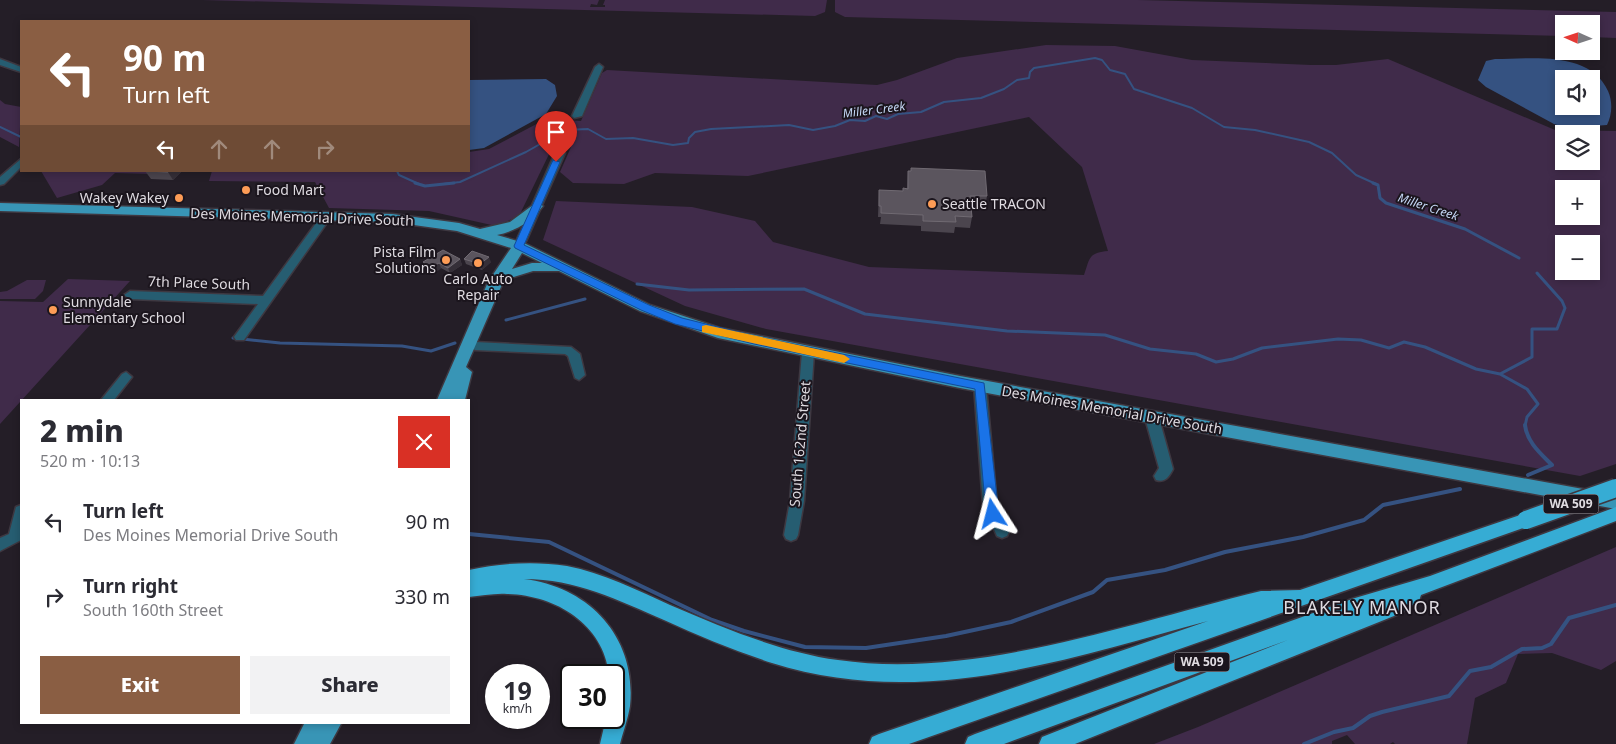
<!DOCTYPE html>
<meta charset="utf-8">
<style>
body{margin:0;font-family:"Noto Sans",sans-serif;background:#f2f2f3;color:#2b2b33;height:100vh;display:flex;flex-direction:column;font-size:19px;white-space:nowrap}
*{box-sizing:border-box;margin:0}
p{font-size:16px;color:#7c7c81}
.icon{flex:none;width:28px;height:28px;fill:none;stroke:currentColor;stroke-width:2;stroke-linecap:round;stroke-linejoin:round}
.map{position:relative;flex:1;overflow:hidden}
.details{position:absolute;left:20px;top:399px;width:450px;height:325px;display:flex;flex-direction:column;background:#fff;border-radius:0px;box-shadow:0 2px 8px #0003}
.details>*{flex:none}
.top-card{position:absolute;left:20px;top:20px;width:450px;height:152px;border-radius:0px;box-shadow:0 2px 8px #0003;background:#8a5e43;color:#fff;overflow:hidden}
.needle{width:32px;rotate:273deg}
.tools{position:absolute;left:1555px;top:15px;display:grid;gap:10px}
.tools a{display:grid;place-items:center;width:45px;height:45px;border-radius:0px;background:#fff;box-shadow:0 2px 8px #0003;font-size:25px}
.speed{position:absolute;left:485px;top:664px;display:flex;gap:10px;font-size:25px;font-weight:700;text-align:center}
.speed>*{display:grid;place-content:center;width:65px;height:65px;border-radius:50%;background:#fff;box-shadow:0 2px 8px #0003;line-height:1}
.speed small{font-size:12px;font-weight:400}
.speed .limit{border:2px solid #111;border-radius:8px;background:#fff;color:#111}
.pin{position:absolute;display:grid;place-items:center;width:42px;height:42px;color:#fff;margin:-51px -21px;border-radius:50% 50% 50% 0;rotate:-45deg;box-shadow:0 0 5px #0007}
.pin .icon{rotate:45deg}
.me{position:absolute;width:55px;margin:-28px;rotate:351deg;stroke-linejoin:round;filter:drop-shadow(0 0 4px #0008)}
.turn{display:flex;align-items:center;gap:18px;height:105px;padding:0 20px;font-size:22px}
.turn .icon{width:65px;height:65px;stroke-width:2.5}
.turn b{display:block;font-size:35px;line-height:42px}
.lanes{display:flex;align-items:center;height:48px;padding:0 20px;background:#0003;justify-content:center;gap:25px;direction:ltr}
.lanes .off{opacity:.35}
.round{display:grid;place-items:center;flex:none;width:52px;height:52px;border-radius:0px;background:#f2f2f3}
.head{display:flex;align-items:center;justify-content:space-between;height:85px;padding:0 20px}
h1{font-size:30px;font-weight:800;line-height:38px}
.action{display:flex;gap:10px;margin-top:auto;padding:10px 20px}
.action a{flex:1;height:58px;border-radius:0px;background:#8a5e43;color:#fff;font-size:20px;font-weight:800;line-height:58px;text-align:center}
.action a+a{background:#f2f2f3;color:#2b2b33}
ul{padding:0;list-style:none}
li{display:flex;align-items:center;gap:15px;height:75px;padding:0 20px}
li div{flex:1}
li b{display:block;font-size:19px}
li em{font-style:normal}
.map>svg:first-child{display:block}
</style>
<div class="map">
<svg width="1616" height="744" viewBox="0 0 1616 744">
<rect width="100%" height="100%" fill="#241e27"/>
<path fill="#402b4a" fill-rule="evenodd" d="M 202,0 L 599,0 L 597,5 L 591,4 L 590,7 L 605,7 L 605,5 L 603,5 L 605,0 L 827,0 L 825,12 L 815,16 Z
M 835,0 L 1138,0 L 1616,12 L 1616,38 L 1591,37 L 1591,24 L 1564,24 L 1564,36 L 845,17 L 835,12 Z
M 1046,45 L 1115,46 L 1192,60 L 1311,65 L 1336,65 L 1388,59 L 1555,130 L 1616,131 L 1616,464 L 1580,476 L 766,329 L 685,306 L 543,240 L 556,201 L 692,207 L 755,221 L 773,242 L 869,267 L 1084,275 C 1090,258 1088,253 1108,251 L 1082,167 L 1029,117 L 748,176 L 655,173 L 624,184 L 573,183 L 560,172 L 571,147 L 553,146 L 519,216 L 496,226 L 429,211 L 329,208 L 315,182 L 209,181 L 212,171 L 469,171 L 469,152 L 489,149 L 546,119 L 581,121 L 602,73 L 607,70 L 877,85 L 897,80 L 957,58 ZM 1564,134 L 1591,134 L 1591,161 L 1564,161 ZM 1564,189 L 1591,189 L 1591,216 L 1564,216 ZM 1564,244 L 1591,244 L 1591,271 L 1564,271 Z
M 0,100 L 5,104 L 21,107 L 19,147 L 0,137 Z
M 41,171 L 155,171 L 152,174 L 115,173 L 102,185 L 57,198 Z
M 68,279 L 130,281 L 0,424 L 0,301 L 43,302 Z
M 27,280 L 46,280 L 43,291 L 35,299 L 0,299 L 0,292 L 7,291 Z
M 1616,547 L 1616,661 L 1601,670 L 1552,653 L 1518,654 L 1506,683 L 1475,698 L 1467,744 L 1395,744 L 1393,742 L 1390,744 L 1355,744 L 1347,735 L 1332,741 L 1332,744 L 1154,744 L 1198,727 Z"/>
<path fill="#355281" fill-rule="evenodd" d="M 1495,59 C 1531,59 1590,50 1608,91 C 1613,102 1612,115 1607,125 L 1567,128 L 1554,124 L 1486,87 L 1478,80 L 1486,61 ZM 1564,79 L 1591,79 L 1591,106 L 1564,106 Z
M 546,79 L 555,85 L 557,96 L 546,114 L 484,148 L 469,150 L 469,80 Z"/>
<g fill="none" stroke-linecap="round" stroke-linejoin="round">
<path stroke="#355281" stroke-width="2" d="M 0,127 L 21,137
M 397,171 L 399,175 L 419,184
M 443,184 L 460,182 L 526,152 L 565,130 L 588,129 L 606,139 L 633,138 L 673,145 L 688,143 L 689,138 L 695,132 L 711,129 L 789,125 L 813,130 L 835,126 L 850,120 L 865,121 L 876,116 L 887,119 L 898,114 L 921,112 L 944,102 L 981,98 L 1004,89 L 1017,80 L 1029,78 L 1030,72 L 1034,68 L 1095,58 L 1102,60 L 1110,70 L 1125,74 L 1134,89 L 1192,108 L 1224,127 L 1255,130 L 1309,142 L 1332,153 L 1356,175 L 1376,184"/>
<path stroke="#355281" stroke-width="3" d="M 415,183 L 425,186 L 454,183
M 1373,183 L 1378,185 L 1380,198 L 1386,203 L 1465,229 L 1519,258
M 637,284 L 689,290 L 804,289 L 865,314 L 1007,331 L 1105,335 L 1150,349 L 1196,354 L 1216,362 L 1233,359 L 1262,348 L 1338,339 L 1361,340 L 1389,348 L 1404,342 L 1425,347 L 1476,369 L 1500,374
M 506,320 L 585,299
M 233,338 L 280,343 L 402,346 L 431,351 L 455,343
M 1525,426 L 1527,417 L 1538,404 L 1527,389 L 1500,374 L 1532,357 L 1532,329 L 1557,329 L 1565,308 L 1562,301 L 1537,273"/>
<path stroke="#355281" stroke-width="4" d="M 1525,425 C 1527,442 1540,453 1552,465 L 1528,475
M 469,534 L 549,542 L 712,620 L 744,631 L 805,647 L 866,648 L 946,636 L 1011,622 L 1093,592 L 1107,580 L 1165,570 L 1225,552 L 1303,537 L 1364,520 L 1383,505 L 1460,489
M 1304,744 L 1334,732 L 1353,728 L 1370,716 L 1382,712 L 1449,696 L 1470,671 L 1491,667 L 1522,649 L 1542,648 L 1551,644 L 1569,618 L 1616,605"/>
<g stroke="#3e3841" stroke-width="3">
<path id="minor" d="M 0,59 L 21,67 L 21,72 L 0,65 Z
M 599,64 L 603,67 L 582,116 L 574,118 L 572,116 L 595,67 Z
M 560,150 L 565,153 L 524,246 L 523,248 L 515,248 L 514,246 L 555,153 Z
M 21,159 L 21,167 L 4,184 L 0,185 L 0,177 Z
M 326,214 L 331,217 L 244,340 L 236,340 L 234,337 L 258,304 L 130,299 L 124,295 L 130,291 L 263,296 L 322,215 Z
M 475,342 L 571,347 L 580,354 L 585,375 L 579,380 L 575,378 L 568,356 L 565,354 L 475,350 L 469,346 Z
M 808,348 L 814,352 L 804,501 L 798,535 L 796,539 L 791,541 L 786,539 L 784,535 L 790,501 L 802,352 Z
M 126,372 L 132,377 L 114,400 L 101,400 L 122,374 Z
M 980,381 L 984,383 L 986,386 L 997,505 L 1009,532 L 1007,536 L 1002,538 L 997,536 L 983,505 L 974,386 L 976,383 Z
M 1152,413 L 1157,414 L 1159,418 L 1173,469 C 1169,477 1165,483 1156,480 L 1154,476 L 1159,468 L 1145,418 L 1147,414 Z
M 21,505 L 21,540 L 0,551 L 0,538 L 9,534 L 16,507 Z"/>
</g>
<g stroke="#3e3841" stroke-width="3">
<path id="major" d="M 537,202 L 543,206 C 532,221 516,231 497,235 L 524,243 L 650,305 L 720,328 L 960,376 L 1616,495 L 1616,509 L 960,388 L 718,338 L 640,311 L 559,271 L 533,271 L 504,280 L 466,367 L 472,372 L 465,400 L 437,400 L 488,282 L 511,248 L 457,231 L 392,222 L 0,211 L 0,203 L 392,214 L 459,223 L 480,229 L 510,222 ZM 522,253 L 542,263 L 532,263 L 512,269 Z
M 305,722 L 342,722 L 330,744 L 294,744 Z"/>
</g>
<g stroke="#3e3841" stroke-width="3">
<path id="highway" d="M 1616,507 L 1616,521 L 1421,595 L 1419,601 L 1399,614 L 1075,744 L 1039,744 L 1042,737 L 1288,640 L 1004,744 L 965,744 L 968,737 L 975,734 L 1355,598 L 1430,576 Z
M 1526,513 L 1532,515 L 1535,520 L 1532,525 L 909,744 L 869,744 L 872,737 L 879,734 L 1208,621 C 1063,660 922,710 772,663 C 735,651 699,636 664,620 C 618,600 576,579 524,579 C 590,587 637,638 630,706 C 628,719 623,732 620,744 L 600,744 L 606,718 L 614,718 L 614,675 L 609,675 C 604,624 555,595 507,594 C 495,593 481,596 469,597 L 469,570 C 501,563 534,561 567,566 C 603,573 637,590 670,605 C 724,628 780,652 838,660 C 974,680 1129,623 1261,591 L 1300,590 Z"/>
</g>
<use href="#minor" fill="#265d71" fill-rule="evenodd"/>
<use href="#major" fill="#3895b6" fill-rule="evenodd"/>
<use href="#highway" fill="#36acd4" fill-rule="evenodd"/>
<g stroke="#3e3841" stroke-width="21" stroke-linecap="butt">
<path id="highway-bridge" d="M 1526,520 L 1616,488"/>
</g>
<use href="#highway-bridge" stroke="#36acd4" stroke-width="18"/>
</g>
<path fill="#4b454e" d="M 145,171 L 182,171 L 173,180 L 151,179 Z
M 908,171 L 987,196 L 985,207 L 971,207 L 972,217 L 970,228 L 955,227 L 954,233 L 921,231 L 921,226 L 880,224 L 881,217 L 878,217 L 879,190 L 903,191 L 907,188 Z
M 460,259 L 462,265 L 450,273 L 441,268 L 435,273 L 426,268 L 423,262 Z
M 464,259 L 491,262 L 482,270 L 466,264 Z"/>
<path fill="#352f38" d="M 169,171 L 182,171 L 173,180 L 168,172 Z
M 489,257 L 491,262 L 482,270 L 480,264 Z
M 460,259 L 462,265 L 450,273 L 448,268 Z
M 439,263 L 441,268 L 435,273 L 432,267 Z"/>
<path fill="#5b555e" stroke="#706a72" d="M 911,168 L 985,171 L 987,196 L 970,196 L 972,217 L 955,216 L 956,222 L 923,221 L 923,215 L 881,213 L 881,206 L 879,206 L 879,190 L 903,191 L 903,188 L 908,189 L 908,171 L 911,171 Z
M 145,171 L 169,171 L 168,172 Z
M 443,250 L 460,259 L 448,268 L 439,263 L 432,267 L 423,262 Z
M 472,251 L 489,257 L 480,264 L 464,259 Z"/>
<path fill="#1a73e8" stroke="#114b97" d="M 553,160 L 560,162 L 524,245 L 649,305 L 682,318 L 754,336 L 984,383 L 999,514 L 997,518 L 993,519 L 986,514 L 975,389 L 754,344 L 675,324 L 641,310 L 515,248 L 514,246 Z"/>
<path fill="#f59e0b" d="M 706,325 L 844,355 L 850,359 L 844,363 L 702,332 L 702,326 Z"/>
<g fill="#fd9c56" stroke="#1b151d" stroke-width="2">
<circle cx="246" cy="190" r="5"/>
<circle cx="179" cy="198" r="5"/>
<circle cx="932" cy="204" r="5"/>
<circle cx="446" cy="260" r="5"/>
<circle cx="478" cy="263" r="5"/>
<circle cx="53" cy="310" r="5"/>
</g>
<g text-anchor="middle" stroke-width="4" stroke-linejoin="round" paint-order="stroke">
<g font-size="12" font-style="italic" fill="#c6d9f7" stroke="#1b151d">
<text transform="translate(874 110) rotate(-7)" y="4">Miller Creek</text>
<text transform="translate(1428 207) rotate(18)" y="4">Miller Creek</text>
</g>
<g fill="#1b151d" stroke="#a4a0a6" stroke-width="1">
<rect x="1543.5" y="494.5" width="55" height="19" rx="4"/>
<rect x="1174.5" y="652.5" width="55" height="19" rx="4"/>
</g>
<g font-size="12" font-weight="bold" fill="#dfdbe1">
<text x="1571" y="508">WA 509</text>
<text x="1202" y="666">WA 509</text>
</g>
<g font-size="14" fill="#dfdbe1" stroke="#1b151d" text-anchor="start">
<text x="256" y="195">Food Mart</text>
<text x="169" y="203" text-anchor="end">Wakey Wakey</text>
<text x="942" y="209">Seattle TRACON</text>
<text x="436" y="257" text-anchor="end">Pista Film<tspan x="436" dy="16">Solutions</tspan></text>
<text x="478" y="284" text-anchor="middle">Carlo Auto<tspan x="478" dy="16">Repair</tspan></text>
<text x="63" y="307">Sunnydale<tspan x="63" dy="16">Elementary School</tspan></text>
</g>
<g font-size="14" fill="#dfdbe1" stroke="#1b151d">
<text transform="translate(302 217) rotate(2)" y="5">Des Moines Memorial Drive South</text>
<text transform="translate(199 283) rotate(2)" y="5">7th Place South</text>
<text transform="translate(1112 410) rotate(10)" y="5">Des Moines Memorial Drive South</text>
<text transform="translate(800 444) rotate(-85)" y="5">South 162nd Street</text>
</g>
<g font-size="18" letter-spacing="1" fill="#dfdbe1" stroke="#1b151d">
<text x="1362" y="614">BLAKELY MANOR</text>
</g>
</g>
</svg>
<div class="tools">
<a><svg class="needle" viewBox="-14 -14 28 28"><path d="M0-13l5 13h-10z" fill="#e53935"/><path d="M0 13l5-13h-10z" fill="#7c7c81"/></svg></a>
<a><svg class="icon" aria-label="sound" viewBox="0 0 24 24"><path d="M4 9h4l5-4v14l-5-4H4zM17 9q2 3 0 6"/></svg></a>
<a><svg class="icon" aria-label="layers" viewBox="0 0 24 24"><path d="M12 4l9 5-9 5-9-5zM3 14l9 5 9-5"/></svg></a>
<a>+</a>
<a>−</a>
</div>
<div class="speed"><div>19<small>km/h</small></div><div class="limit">30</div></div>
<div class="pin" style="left:556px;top:162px;background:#d93025"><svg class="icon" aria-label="arrive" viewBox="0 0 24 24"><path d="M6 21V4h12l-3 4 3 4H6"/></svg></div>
<svg class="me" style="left:993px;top:514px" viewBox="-20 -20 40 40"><path d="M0-17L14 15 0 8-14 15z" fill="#1a73e8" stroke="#fff" stroke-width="4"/></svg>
<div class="top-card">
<div class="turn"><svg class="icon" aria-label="left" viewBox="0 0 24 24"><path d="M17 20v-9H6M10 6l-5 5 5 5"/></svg><div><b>90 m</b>Turn left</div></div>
<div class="lanes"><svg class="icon" aria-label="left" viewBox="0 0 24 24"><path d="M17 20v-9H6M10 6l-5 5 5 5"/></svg><svg class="icon off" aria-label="ahead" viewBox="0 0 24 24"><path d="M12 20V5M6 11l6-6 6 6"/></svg><svg class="icon off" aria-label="ahead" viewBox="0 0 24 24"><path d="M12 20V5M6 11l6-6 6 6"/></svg><svg class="icon off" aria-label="right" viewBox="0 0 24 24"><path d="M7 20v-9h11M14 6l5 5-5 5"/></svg></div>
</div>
<section class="details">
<div class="head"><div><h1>2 min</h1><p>520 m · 10:13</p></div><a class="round" style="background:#d93025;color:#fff"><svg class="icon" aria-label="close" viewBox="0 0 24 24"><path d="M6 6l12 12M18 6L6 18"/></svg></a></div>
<ul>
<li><svg class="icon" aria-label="left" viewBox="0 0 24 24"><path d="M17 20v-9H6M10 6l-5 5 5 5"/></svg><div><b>Turn left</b><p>Des Moines Memorial Drive South</p></div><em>90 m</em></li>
<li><svg class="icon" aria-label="right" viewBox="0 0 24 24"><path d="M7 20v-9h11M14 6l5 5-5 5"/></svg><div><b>Turn right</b><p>South 160th Street</p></div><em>330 m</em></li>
</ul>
<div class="action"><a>Exit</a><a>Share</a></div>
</section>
</div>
